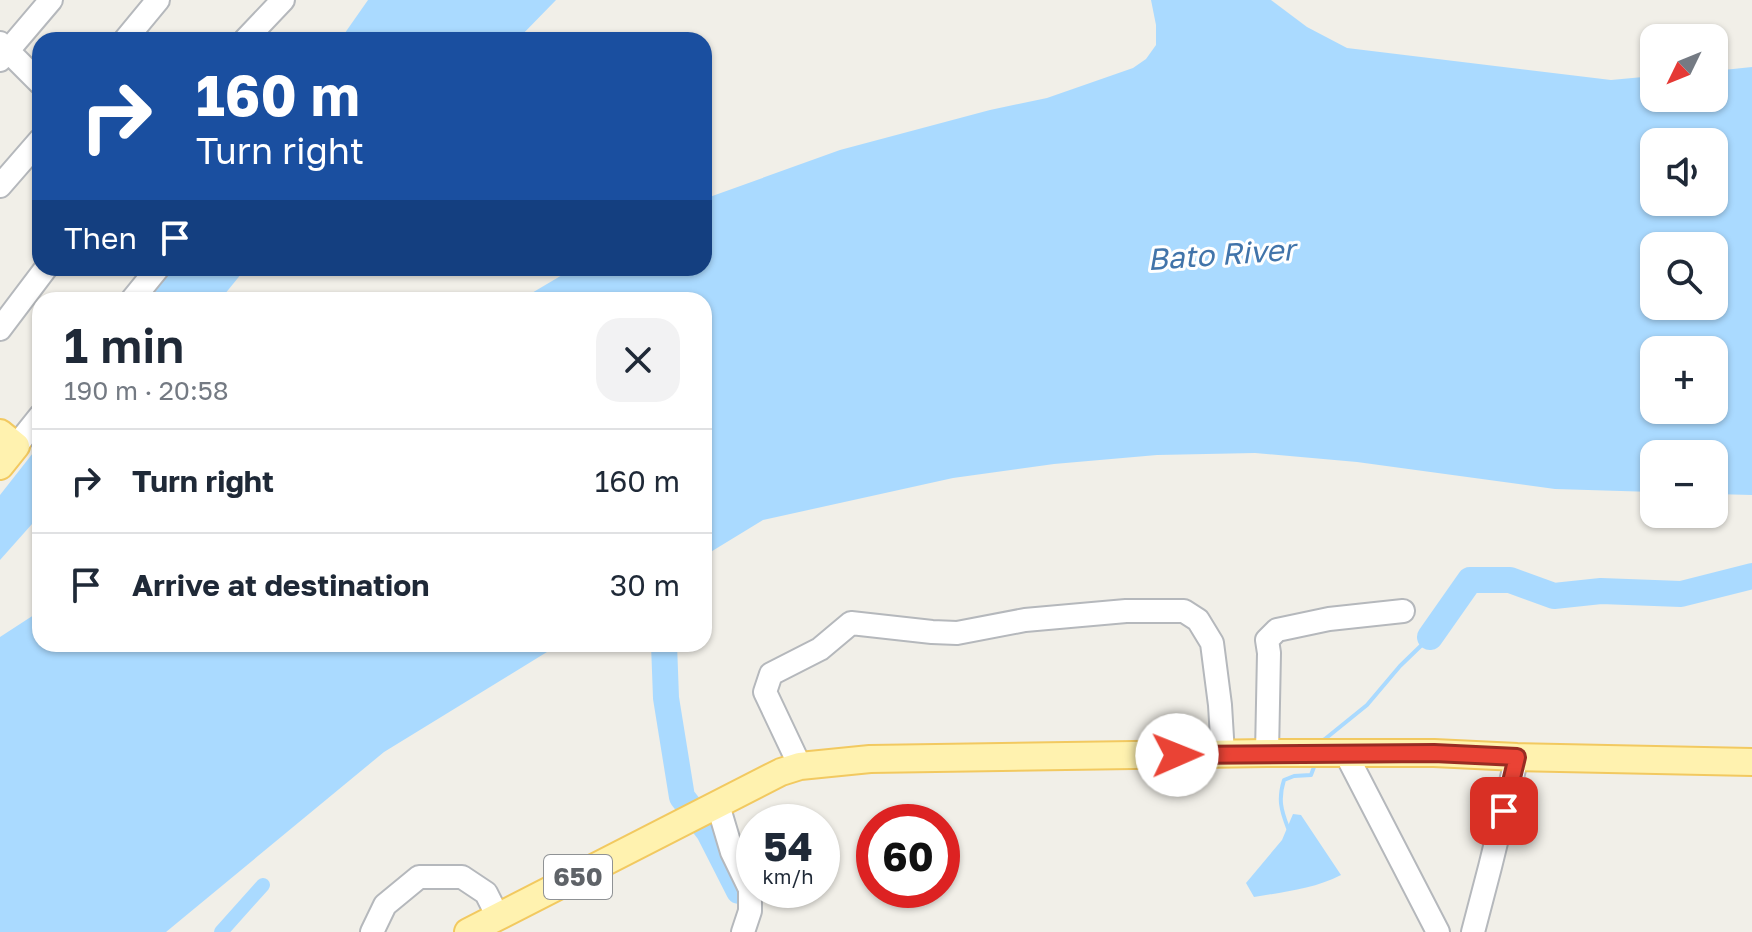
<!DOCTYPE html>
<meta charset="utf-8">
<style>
body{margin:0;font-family:"Golos Text",sans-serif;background:#f2f2f3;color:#1f2937;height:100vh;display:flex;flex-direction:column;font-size:30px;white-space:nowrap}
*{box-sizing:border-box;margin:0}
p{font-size:26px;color:#747a83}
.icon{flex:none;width:44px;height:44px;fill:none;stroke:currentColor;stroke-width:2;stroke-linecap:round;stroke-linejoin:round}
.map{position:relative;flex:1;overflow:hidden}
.panel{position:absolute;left:32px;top:292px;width:680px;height:360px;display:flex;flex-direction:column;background:#fff;border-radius:24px;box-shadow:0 2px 6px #0004}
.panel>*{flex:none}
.top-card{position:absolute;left:32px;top:32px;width:680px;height:244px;border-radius:24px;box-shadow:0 2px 6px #0004;background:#1a4fa0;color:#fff;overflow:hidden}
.needle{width:52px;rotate:227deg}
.controls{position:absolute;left:1640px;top:24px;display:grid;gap:16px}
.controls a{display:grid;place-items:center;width:88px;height:88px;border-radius:16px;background:#fff;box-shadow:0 2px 6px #0004;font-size:40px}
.speed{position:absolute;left:736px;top:804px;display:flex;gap:16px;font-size:40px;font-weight:700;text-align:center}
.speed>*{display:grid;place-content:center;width:104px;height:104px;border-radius:50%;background:#fff;box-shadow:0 2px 6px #0004;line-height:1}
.speed small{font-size:20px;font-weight:400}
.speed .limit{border:12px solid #d22;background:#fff;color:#111}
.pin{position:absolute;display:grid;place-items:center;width:68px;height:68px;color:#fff;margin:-34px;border-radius:16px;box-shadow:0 4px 12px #0006}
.me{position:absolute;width:88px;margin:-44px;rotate:89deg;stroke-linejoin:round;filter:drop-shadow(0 0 6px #0008)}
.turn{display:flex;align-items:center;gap:28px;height:168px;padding:0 32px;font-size:36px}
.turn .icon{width:104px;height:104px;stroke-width:2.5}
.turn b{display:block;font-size:56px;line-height:68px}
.then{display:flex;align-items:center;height:76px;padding:0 32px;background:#0003;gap:16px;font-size:30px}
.round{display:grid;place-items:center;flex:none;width:84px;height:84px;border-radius:24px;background:#f2f2f3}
.headline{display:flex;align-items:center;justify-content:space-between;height:136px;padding:0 32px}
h1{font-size:48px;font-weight:600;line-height:60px}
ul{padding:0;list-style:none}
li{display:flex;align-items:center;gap:24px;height:104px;padding:0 32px;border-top:2px solid #e0e1e3}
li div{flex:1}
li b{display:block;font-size:30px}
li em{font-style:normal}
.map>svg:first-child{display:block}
</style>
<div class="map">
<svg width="1752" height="932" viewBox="0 0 1752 932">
<rect width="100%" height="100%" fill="#f1efe8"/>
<path fill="#aadaff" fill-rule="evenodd" d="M 368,0 L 556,0 L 517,40 L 340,40 Z
M 1151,0 L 1271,0 L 1307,27 L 1347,48 L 1611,80 L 1654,76 L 1654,98 L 1714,98 L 1714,71 L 1752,67 L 1752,495 L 1714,494 L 1714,454 L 1654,454 L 1654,492 L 1555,489 L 1357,462 L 1255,453 L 1157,455 L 1054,464 L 953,478 L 763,520 L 704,556 L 704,300 L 520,300 L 574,268 L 704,268 L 704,199 L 840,150 L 990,110 L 1047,98 L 1133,68 L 1146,59 L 1156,45 L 1156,25 ZM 1654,142 L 1714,142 L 1714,202 L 1654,202 ZM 1654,246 L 1714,246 L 1714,306 L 1654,306 ZM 1714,350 L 1714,410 L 1654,410 L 1654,350 Z
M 173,268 L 246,268 L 220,300 L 149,300 Z
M 40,444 L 40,515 L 0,560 L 0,495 Z
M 40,611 L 40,644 L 560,644 L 384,752 L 166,932 L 0,932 L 0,637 Z
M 1293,814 L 1301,815 L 1341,875 C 1314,889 1283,892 1254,897 L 1246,883 L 1282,840 Z"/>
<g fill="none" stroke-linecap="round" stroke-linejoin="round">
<path stroke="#aadaff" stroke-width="4" d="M 1319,742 L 1325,739 L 1367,705 L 1400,666 L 1430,637
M 1288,828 C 1281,810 1278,799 1284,780 L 1294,776 L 1311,775 L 1314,767"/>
<path stroke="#aadaff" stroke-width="14" d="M 221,932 L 263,885"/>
<path stroke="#aadaff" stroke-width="26" d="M 1430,637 L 1470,580 L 1510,580 L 1554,596 L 1601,591 L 1681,594 L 1752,576
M 664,644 L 666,698 L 682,797 L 709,832 L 739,891"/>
<g stroke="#b5b8bc" stroke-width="26">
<path id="minor" d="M 125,40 L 158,0
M 245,40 L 283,0
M 0,43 L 40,83
M 0,60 L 51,0
M 0,186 L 40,140
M 132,300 L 158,268
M 0,329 L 46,268
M 16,446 L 40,416
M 1267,753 L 1269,653 L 1267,640 L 1277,630 L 1329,619 L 1403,611
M 1346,754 L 1438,932
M 800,766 L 765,692 L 771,674 L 820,649 L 851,623 L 932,632 L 957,633 L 1025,620 L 1126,611 L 1184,611 L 1198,620 L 1212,643 L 1220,705 L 1223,754
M 718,805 L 732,852 L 750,889 L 750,911 L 743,932
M 372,932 L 385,905 L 419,877 L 462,877 L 486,893 L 498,917
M 1473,932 L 1490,867 L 1517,757"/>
</g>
<g stroke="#f2c960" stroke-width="30">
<path id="major" d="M 0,433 L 16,446 L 0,466
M 468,932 L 781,772 L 800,766 L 870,759 L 1267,753 L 1434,753 L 1517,757 L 1752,762"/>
</g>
<use href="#minor" stroke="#fff" stroke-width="22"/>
<use href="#major" stroke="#fff2af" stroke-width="26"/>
</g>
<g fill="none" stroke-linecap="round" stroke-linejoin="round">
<g stroke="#982c22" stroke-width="20">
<path id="route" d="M 1177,755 L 1434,753 L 1517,757 L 1504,811"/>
</g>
<use href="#route" stroke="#ea4335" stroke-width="14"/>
</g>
<g text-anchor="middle" stroke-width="6" stroke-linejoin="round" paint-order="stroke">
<rect fill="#fff" stroke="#8f9295" stroke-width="2" x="544" y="855" width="68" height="44" rx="6"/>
<g font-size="26" font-weight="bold" fill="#5f6368">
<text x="578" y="886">650</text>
</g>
<g font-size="30" font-style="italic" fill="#4174aa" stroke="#fff">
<text transform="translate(1221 255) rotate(-4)" y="10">Bato River</text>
</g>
</g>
</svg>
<div class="controls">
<a><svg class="needle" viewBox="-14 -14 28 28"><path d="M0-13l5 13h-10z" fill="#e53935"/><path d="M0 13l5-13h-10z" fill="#747a83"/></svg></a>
<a><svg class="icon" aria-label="sound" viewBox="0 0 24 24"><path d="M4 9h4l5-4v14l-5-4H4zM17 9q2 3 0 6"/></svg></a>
<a><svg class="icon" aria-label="search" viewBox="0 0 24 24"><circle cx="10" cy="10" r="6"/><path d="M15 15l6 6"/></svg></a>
<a>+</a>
<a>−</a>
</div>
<div class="speed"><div>54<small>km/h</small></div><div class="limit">60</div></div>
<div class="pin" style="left:1504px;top:811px;background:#d93025"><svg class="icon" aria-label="arrive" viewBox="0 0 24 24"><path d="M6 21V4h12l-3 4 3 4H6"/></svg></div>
<svg class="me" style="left:1177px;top:755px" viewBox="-20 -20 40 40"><circle r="19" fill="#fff"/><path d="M0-13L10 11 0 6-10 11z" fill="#ea4335"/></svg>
<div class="top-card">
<div class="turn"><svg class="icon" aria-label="right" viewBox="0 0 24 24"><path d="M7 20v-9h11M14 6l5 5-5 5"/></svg><div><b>160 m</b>Turn right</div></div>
<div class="then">Then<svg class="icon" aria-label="arrive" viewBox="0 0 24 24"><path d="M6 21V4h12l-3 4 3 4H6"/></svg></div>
</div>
<section class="panel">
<div class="headline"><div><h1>1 min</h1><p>190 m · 20:58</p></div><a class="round"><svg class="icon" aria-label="close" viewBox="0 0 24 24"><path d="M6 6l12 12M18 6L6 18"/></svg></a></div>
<ul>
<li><svg class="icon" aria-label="right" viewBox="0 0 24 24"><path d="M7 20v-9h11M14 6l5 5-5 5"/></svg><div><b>Turn right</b></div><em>160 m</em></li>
<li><svg class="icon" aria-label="arrive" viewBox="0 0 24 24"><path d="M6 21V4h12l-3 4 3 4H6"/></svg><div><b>Arrive at destination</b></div><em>30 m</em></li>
</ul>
</section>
</div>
